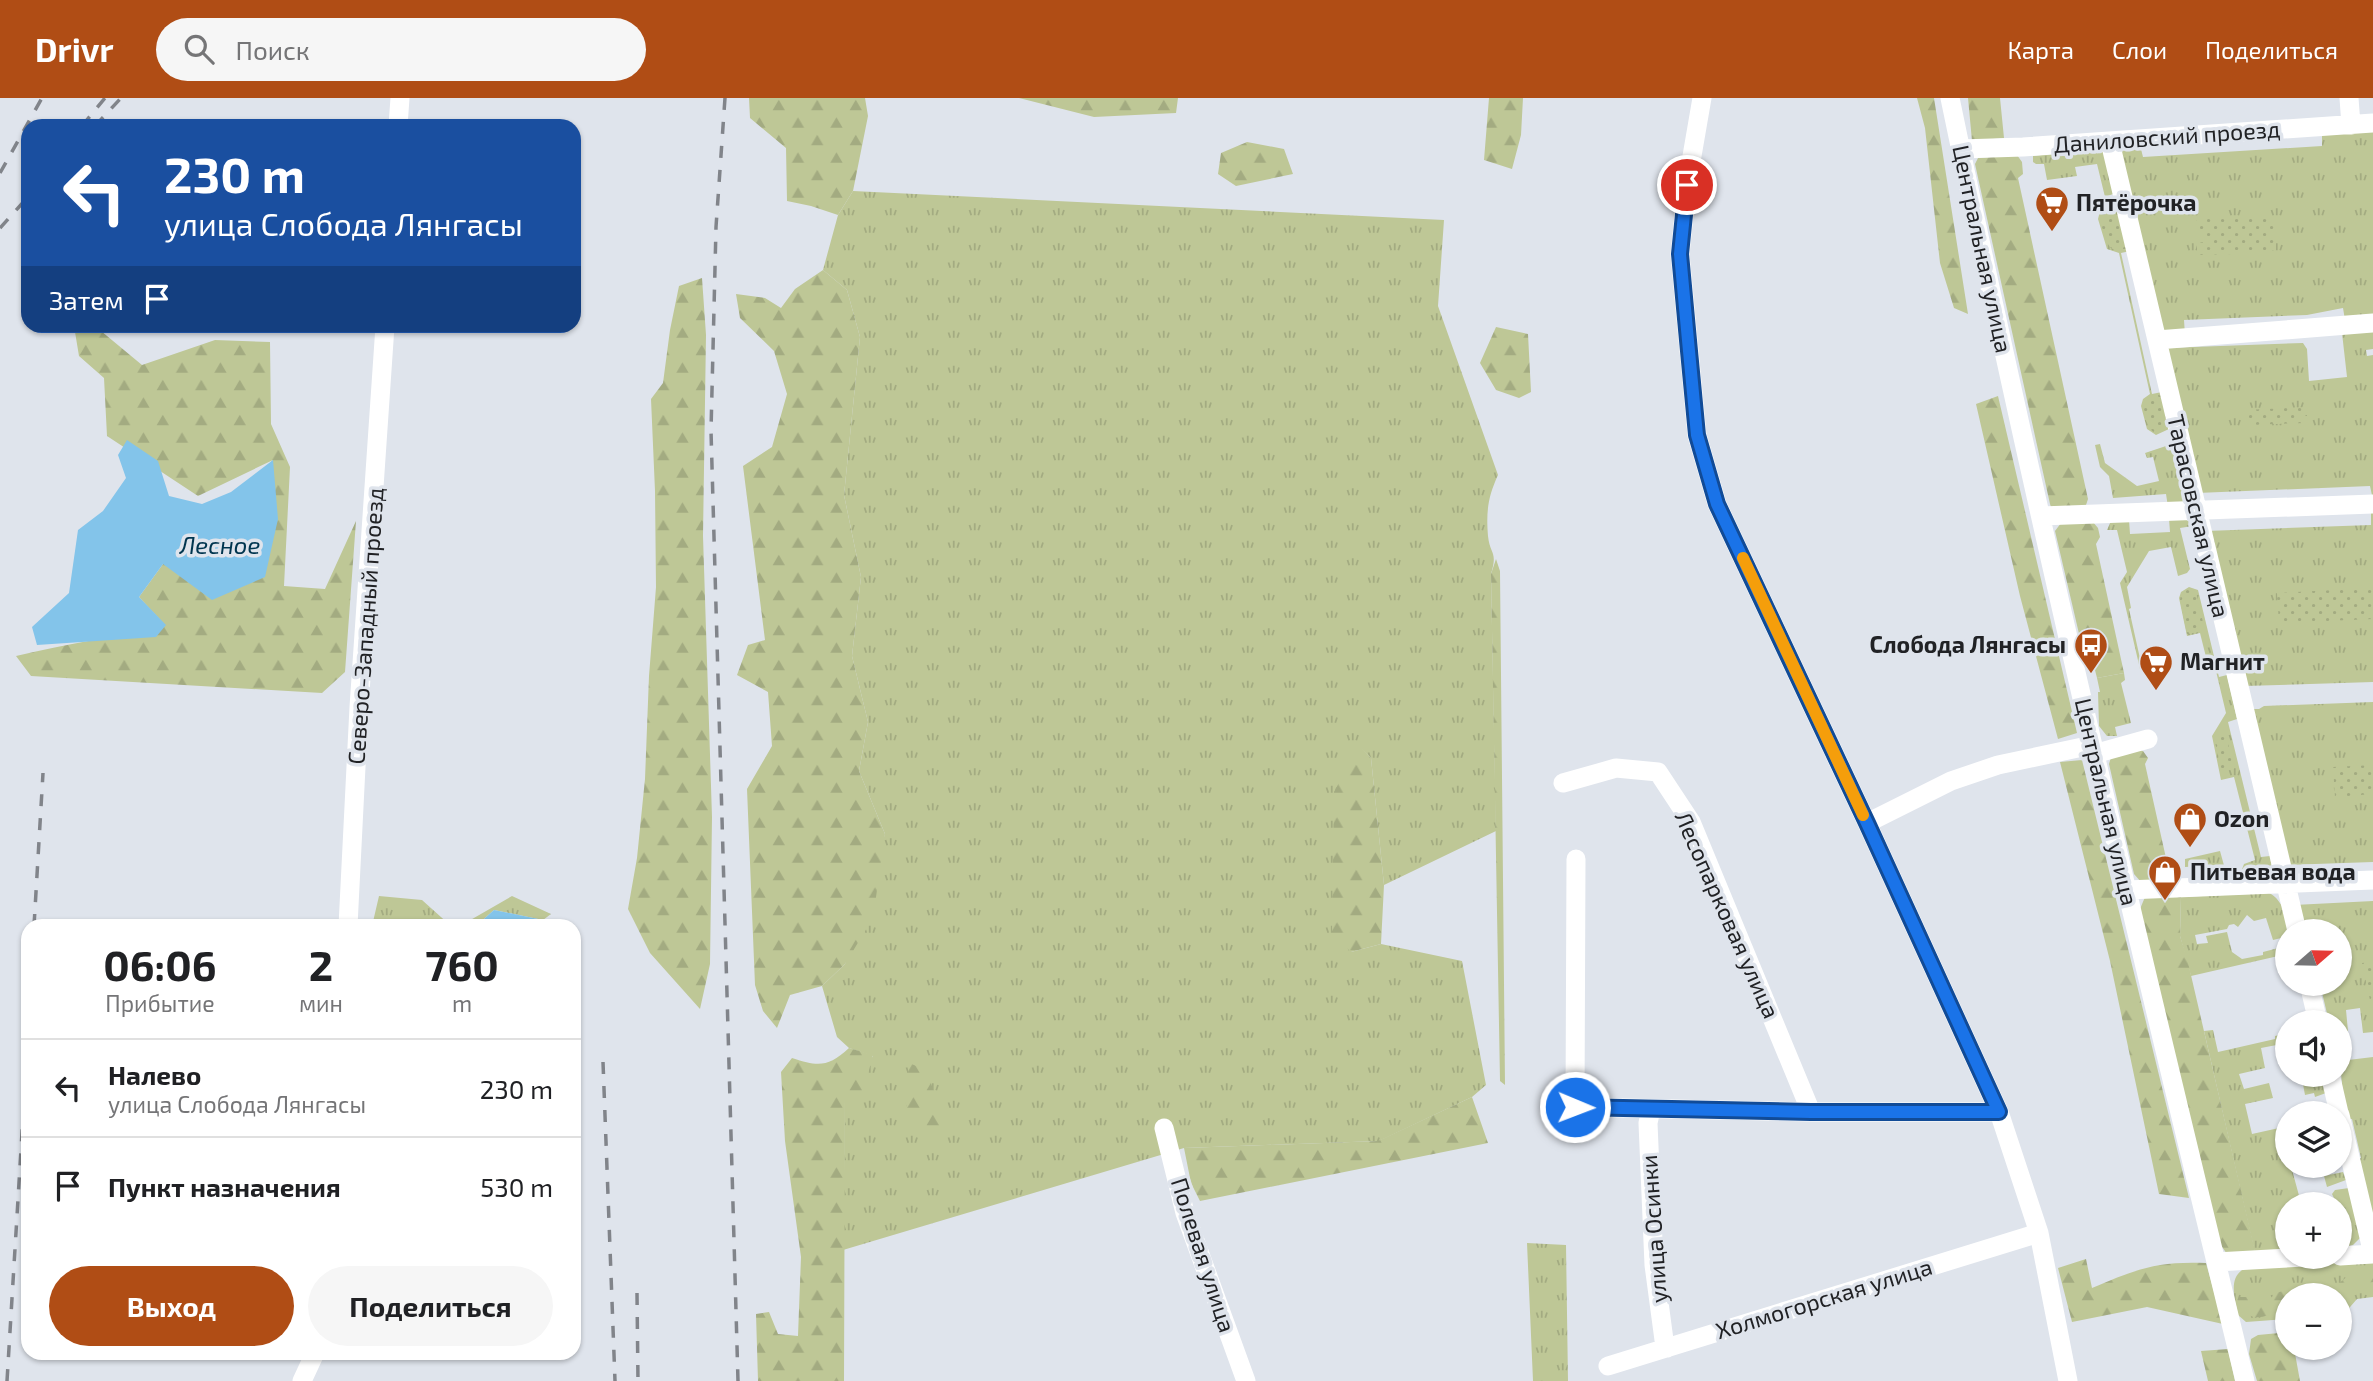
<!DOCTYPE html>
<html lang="ru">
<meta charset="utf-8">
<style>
body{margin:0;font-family:"Exo 2",sans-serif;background:#f6f6f6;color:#202124;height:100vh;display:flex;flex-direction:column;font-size:26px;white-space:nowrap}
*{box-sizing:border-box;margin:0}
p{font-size:23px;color:#757577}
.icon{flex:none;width:38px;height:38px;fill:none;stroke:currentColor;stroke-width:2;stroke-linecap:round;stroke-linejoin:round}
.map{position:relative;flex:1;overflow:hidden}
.sheet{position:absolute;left:21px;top:821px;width:560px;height:441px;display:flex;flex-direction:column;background:#fff;border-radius:21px;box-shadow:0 2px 5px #0004}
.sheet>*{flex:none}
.banner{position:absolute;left:21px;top:21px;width:560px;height:214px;border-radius:21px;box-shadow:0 2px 5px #0004;background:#1a4fa0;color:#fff;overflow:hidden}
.needle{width:46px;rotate:70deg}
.tools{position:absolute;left:2275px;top:821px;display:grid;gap:14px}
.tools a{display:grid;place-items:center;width:77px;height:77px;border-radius:50%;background:#fff;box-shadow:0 2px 5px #0004;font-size:35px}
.pin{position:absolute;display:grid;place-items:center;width:60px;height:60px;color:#fff;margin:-30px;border:4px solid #fff;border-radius:50%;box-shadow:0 2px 7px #0007}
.me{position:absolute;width:77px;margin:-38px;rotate:91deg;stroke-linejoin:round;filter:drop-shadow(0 0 5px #0008)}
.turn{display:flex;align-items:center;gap:24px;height:147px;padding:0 28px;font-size:32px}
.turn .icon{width:91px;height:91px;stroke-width:2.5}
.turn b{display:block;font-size:49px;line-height:60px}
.then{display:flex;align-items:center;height:66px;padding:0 28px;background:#0003;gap:14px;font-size:26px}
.eta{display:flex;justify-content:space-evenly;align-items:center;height:119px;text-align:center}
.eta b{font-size:42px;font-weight:700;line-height:49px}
.primary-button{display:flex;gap:14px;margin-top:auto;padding:14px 28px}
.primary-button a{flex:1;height:80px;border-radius:42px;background:#b04d15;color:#fff;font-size:28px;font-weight:700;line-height:80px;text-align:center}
.primary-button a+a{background:#f6f6f6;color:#202124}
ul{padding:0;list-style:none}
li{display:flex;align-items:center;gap:21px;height:98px;padding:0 28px;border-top:2px solid #e0e0e0}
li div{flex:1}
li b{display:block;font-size:26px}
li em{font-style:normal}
header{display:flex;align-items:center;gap:42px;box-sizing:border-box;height:98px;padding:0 35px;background:#b04d15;color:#fff}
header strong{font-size:33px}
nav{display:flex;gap:38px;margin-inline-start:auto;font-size:24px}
.search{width:490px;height:63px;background:#f6f6f6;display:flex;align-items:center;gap:18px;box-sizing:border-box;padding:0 24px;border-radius:38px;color:#757577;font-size:26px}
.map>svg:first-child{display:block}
</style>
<header>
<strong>Drivr</strong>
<div class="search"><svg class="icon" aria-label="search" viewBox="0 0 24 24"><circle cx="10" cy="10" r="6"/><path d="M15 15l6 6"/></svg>Поиск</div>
<nav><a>Карта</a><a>Слои</a><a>Поделиться</a></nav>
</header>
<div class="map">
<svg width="2373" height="1283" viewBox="0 0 2373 1283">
<defs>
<pattern id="grass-tufts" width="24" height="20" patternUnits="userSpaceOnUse" patternTransform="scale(1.75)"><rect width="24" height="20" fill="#bec796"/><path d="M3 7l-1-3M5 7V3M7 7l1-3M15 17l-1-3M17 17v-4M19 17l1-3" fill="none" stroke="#a3ab81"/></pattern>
<pattern id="forest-firs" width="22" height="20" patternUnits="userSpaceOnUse" patternTransform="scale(1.75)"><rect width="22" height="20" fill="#bec796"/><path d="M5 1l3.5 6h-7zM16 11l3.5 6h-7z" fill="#a3ab81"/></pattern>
<pattern id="park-dots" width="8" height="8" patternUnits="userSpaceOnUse" patternTransform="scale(1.75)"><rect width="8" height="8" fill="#bec796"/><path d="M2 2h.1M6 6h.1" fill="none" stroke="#a3ab81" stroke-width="1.8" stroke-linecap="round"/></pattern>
</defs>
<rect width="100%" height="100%" fill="#dfe4ec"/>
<path fill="url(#grass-tufts)" d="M 2373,32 L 2373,219 L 2345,222 L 2343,210 L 2307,217 L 2184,222 L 2185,237 L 2165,238 L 2120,58 L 2122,49 L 2140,47 L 2143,59 L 2322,48 L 2322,35 Z
M 2104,50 L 2113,96 L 2105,99 L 2097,66 L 2075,69 L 2077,78 L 2047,82 L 2044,66 L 2036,66 L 2033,64 L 2033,58 Z
M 853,93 L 1444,122 L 1438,208 L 1498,377 C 1488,399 1486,413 1488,438 C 1490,457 1498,453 1491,476 L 1496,733 L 1384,787 L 1371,660 L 1359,649 L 1351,854 L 1381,846 L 1462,863 L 1486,987 L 1472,999 L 1379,1043 L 1184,1050 L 843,1152 L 845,999 L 873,958 L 849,950 L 837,939 L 822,888 L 845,866 L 885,736 L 859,673 L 868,624 L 852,558 L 861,479 L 844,397 L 860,239 L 847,192 L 823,172 L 838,117 Z
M 2114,109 L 2117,110 L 2130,153 L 2121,155 L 2152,296 L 2162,294 L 2169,331 L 2156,337 L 2147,331 L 2141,308 L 2143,301 L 2150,296 L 2119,155 L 2107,151 L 2098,121 L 2100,113 Z
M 2373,232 L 2373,251 L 2366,252 L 2367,258 L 2373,257 L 2373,402 L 2370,388 L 2197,395 L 2166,250 L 2303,245 L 2307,251 L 2309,283 L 2347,279 L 2342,235 Z
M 2100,346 L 2105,365 L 2137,388 L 2159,383 L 2153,359 L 2147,360 L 2145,355 L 2166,348 L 2175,351 L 2186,403 L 2184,405 L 2168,409 L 2166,396 L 2113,400 L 2109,378 L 2100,369 L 2095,347 Z
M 2371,413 L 2373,413 L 2373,584 L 2244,588 L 2206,433 L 2371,427 Z
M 2169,421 L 2186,421 L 2193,428 L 2180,430 L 2190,471 L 2187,475 L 2178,478 L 2171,449 L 2149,453 L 2127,489 L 2131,510 L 2129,511 L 2141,565 L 2169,559 L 2169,564 L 2140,571 L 2120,485 L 2127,474 L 2117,432 L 2107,432 L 2111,423 L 2129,422 L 2130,436 L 2170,434 Z
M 2189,489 L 2198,492 L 2219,579 L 2227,577 L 2237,621 L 2228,624 L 2261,759 L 2270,758 L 2272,771 L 2269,777 L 2246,779 L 2241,774 L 2244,766 L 2255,762 L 2234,679 L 2221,682 L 2212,638 L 2226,615 L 2215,569 L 2207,563 L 2200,535 L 2187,538 L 2179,500 L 2181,494 Z
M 2124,575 L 2125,582 L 2121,585 L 2131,625 L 2115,629 L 2117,638 L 2107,638 L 2099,628 L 2098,594 L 2100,594 L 2097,580 Z
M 2373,604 L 2373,764 L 2285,767 L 2251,611 L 2259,611 L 2264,608 Z
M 2220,753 L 2225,771 L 2228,771 L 2226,778 L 2221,783 L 2220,767 L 2185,769 L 2185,761 Z
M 2269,795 C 2283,801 2291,826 2285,839 L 2273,842 L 2266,820 L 2254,823 L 2247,817 L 2238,829 L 2234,826 L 2229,827 L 2227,831 L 2195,837 L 2197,846 L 2208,845 L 2206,838 L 2227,834 L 2232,854 L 2242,861 L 2263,857 L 2263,854 L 2286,848 L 2287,856 L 2191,878 L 2180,838 L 2181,799 Z
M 379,798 L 422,802 L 451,828 L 372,828 Z
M 512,798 L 551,816 L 543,822 L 494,812 L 476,828 L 460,828 Z
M 2373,803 L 2373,934 L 2363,935 L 2360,910 L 2346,912 L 2348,933 L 2343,934 L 2344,948 L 2340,950 L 2340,924 L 2329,924 L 2320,886 L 2340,886 L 2340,833 L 2300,833 L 2294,807 Z
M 2213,932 L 2218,954 L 2275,941 L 2275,938 L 2287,935 L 2287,945 L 2261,950 L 2265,970 L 2239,976 L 2244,991 L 2269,985 L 2273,1000 L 2245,1006 L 2252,1036 L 2279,1030 L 2284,1048 L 2287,1048 L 2287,1068 L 2291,1068 L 2301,1105 L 2287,1106 L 2287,1153 L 2255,1155 L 2204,933 Z
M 2373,959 L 2373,1135 L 2355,1063 L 2361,1060 L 2352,1021 L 2345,1022 L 2340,963 Z
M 2320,977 L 2323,979 L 2326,995 L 2315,999 L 2314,995 L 2305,997 L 2302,981 Z
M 2343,1074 L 2346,1082 L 2327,1089 L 2324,1078 Z
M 2349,1090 L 2361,1139 L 2353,1147 L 2340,1150 L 2340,1106 L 2337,1106 L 2332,1096 L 2335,1092 Z
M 1527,1145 L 1566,1147 L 1568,1283 L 1533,1283 Z
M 2373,1161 L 2373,1199 L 2357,1201 L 2344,1216 L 2340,1216 L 2340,1197 L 2287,1197 L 2287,1221 L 2246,1224 L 2238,1217 C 2235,1201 2227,1178 2246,1170 Z"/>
<path fill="url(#forest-firs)" d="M 749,0 L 865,0 L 868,18 L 853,93 L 838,117 L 811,108 L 787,103 L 786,50 L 750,20 Z
M 1019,0 L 1178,0 L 1176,15 L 1094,19 Z
M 1489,0 L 1523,0 L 1521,37 L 1512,71 L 1484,62 Z
M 1917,0 L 1934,0 L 1968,216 L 1954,210 L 1940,165 L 1925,30 Z
M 1968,0 L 2000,0 L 2004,40 L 1972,43 Z
M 1247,44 L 1284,51 L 1293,76 L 1236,88 L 1218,76 L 1221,55 Z
M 2017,57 L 2022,64 L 2023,76 L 2018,80 L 2088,401 L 2085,410 L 2051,409 L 2050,406 L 1975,66 L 1978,60 Z
M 823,172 L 847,192 L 860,239 L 844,397 L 861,479 L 852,558 L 868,624 L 859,673 L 885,736 L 873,820 L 845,866 L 822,888 L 790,897 L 777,930 L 763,913 L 755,887 L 747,691 L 772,648 L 768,594 L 737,577 L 748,547 L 765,542 L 743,368 L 772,349 L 787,296 L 774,253 L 740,220 L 736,196 L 765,200 L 781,210 L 795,191 Z
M 702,180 L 706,237 L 703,438 L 712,719 L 710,866 L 700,911 L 650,855 L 628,811 L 637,760 L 645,681 L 649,578 L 656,489 L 655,393 L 651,301 L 663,285 L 670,232 L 679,188 Z
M 74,228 L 95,228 L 142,267 L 215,242 L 270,244 L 271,326 L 290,369 L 284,488 L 325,491 L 356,423 L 345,574 L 322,595 L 31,578 L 16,558 C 66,546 116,539 165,527 L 139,499 L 163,466 L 273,362 L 198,398 L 107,338 L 104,280 L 79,258 Z
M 1496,229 L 1528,236 L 1531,294 L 1519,300 L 1496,292 L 1480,265 Z
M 1998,298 L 2077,635 L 2058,641 L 2020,498 L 1976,306 Z
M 2093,424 L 2098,430 L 2100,439 L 2096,446 L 2124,575 L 2097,580 L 2094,568 L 2092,568 L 2080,540 L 2055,433 L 2061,425 Z
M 1496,461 L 1500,473 L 1505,987 L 1500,983 L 1491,476 Z
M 1359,648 L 1371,660 L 1384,787 L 1381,846 L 1351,854 L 1332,836 L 1334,694 Z
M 2137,651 L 2143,653 L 2148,660 L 2145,666 L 2166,760 L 2173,766 L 2172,776 L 2167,782 L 2141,784 L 2134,776 L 2109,666 L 2111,659 Z
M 2082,662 L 2189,1100 L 2159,1096 L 2110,863 L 2060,664 Z
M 2145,799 L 2181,799 L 2180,838 L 2187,860 L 2256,1157 L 2227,1156 L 2220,1146 L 2140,811 Z
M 849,950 L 873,957 L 863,995 L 845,1000 L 844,1283 L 758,1283 L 756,1216 L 769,1214 L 778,1236 L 798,1238 L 801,1159 L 785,1043 L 781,974 L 792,960 C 819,969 828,969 849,950 Z
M 909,965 L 926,972 L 947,1029 L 942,1049 L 918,1037 L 905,1004 Z
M 1472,999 L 1488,1045 L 1200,1103 L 1191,1085 L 1184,1050 L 1378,1043 Z
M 2086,1161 L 2092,1190 C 2137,1171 2157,1163 2206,1165 L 2223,1226 L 2147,1209 L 2072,1224 L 2058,1170 Z
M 2355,1172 L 2373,1173 L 2373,1184 L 2357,1187 L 2340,1210 L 2340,1197 L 2325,1197 Z
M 2283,1193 L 2298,1193 L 2307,1197 L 2287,1197 L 2287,1216 C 2265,1212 2258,1230 2238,1208 L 2239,1199 L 2247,1199 L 2262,1208 L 2276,1195 Z
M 2279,1235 L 2287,1239 L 2287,1250 L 2294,1250 L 2300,1283 L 2257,1283 L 2249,1256 L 2251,1241 L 2258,1237 Z
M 2228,1251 L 2235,1283 L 2208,1283 L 2201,1253 Z"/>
<path fill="url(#park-dots)" d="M 2110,111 L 2117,113 L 2128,151 L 2112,151 C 2104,144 2099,124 2103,114 Z
M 2270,119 L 2270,121 L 2276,121 L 2276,152 L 2271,152 L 2270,155 L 2197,157 L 2197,145 L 2204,144 L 2203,132 L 2196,132 L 2196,121 Z
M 2159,297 L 2161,298 L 2168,329 L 2155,335 C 2145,329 2141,310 2147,301 Z
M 2307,309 L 2307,318 L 2303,318 L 2304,325 L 2252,327 L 2251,320 L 2246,320 L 2245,312 Z
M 2373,490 L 2373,521 L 2279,525 L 2277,495 Z
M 2187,492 L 2193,493 L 2197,498 L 2205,533 L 2187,536 L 2180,502 L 2181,496 Z
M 2226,637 L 2234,671 L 2222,674 L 2214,640 Z
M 2373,667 L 2373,696 L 2335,699 L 2333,669 Z
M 2373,864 L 2373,916 L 2362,865 Z"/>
<path fill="#83c4ea" d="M 127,342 L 158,363 L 169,398 L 202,406 L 231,394 L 273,362 L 278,421 L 265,479 L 212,502 L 163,466 L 139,499 L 166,527 L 156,539 L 37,547 L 32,529 L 69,495 L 78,432 L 103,413 L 126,380 L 118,357 Z
M 494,812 L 543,822 L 548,828 L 476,828 Z"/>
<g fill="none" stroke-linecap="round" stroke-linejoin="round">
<path stroke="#fff" stroke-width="19" d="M 1702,0 L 1687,87 L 1680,156 L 1697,337 L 1717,406 L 1867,725 L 1999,1014 L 2039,1135 L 2068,1283
M 1950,0 C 2039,430 2141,857 2245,1283
M 2349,0 L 2351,27
M 398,28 L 400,0
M 2110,44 L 2297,833
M 1961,51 L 2023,49 L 2373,25
M 2157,242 L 2373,225
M 2041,418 L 2373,406
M 2094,656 L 2148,641
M 1563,685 L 1616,670 L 1658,674 L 1691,724 L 1811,1014
M 1867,725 L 1951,683 L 1998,667 L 2092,647
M 1576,761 L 1575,1009 L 1811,1014 L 1999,1014
M 2127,792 L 2373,782
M 348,828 L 359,609 L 385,228
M 2309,886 L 2318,924
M 2330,976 L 2339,1015
M 1651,1011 L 1648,1025 L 1654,1167 L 1664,1242 L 1667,1250
M 2340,1017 L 2373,1156
M 1164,1030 L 1185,1115 L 1246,1283
M 2340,1158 L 2373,1156
M 2216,1164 L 2322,1158
M 1608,1268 L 2039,1135
M 302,1283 L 315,1255"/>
<path stroke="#81848a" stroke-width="3.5" stroke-dasharray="12 12" stroke-linecap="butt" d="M 725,0 L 716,129 L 711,333 L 738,1283
M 82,28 L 105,0
M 95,28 L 121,0
M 0,75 L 42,0
M 0,130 L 28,99
M 34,828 L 43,675
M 603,964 L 615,1283
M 637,1195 L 638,1283
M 7,1283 L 28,936"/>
</g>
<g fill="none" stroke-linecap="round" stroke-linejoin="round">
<g stroke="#114b97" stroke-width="18">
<path id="route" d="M 1575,1009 L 1811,1014 L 1999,1014 L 1867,725 L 1717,406 L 1697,337 L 1689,253 L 1680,156 L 1687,87"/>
</g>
<use href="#route" stroke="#1a73e8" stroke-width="12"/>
<path stroke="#f59e0b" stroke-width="12" d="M 1743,460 L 1863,717"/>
</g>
<defs>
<g id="supermarket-pin" transform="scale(1.75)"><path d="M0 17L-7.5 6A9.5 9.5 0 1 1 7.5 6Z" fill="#b04d15" stroke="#dfe4ec"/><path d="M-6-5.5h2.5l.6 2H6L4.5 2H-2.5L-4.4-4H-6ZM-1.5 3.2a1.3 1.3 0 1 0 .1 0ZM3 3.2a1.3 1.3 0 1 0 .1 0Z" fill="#fff"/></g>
<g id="bus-pin" transform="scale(1.75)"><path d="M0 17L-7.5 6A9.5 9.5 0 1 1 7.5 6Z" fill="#b04d15" stroke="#dfe4ec"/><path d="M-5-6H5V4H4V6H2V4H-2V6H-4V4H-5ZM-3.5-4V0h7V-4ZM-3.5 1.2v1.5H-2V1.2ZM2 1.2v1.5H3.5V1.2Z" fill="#fff"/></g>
<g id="shop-pin" transform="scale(1.75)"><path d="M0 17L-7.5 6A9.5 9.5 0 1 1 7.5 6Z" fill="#b04d15" stroke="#dfe4ec"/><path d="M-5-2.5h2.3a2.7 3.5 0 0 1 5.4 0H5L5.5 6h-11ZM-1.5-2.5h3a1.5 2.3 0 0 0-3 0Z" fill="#fff"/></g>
</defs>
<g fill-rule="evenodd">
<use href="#supermarket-pin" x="2052" y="105"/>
<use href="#bus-pin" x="2091" y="547"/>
<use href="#supermarket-pin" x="2156" y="564"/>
<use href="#shop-pin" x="2190" y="721"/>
<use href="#shop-pin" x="2165" y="774"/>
</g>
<g text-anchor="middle" stroke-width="7" stroke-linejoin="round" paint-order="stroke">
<g font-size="23" fill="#212225" stroke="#dfe4ec">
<text transform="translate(2167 39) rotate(-4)" y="8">Даниловский проезд</text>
<text transform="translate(1982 151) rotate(78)" y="8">Центральная улица</text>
<text transform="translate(2198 418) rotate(77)" y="8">Тарасовская улица</text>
<text transform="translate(366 528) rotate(-86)" y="8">Северо-Западный проезд</text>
<text transform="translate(2106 704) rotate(77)" y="8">Центральная улица</text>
<text transform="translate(1727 817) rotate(66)" y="8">Лесопарковая улица</text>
<text transform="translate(1654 1131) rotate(-94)" y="8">улица Осинки</text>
<text transform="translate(1203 1157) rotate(72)" y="8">Полевая улица</text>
<text transform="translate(1824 1201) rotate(-17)" y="8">Холмогорская улица</text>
</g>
<g font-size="23" font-weight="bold" fill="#212225" stroke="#dfe4ec" text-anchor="start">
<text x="2076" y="113">Пятёрочка</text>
<text x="2066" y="555" text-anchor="end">Слобода Лянгасы</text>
<text x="2180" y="572">Магнит</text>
<text x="2214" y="729">Ozon</text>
<text x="2190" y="782">Питьевая вода</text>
</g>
<g font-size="24" font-style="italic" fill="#00354f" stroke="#dfe4ec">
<text x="220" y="456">Лесное</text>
</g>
</g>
</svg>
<div class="tools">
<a><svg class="needle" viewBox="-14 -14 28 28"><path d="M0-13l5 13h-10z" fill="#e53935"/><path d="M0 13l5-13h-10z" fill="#757577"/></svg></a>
<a><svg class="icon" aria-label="sound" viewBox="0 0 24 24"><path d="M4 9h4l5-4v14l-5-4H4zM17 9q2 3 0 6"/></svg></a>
<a><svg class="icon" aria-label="layers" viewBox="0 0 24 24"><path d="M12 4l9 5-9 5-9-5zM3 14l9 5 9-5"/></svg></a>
<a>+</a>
<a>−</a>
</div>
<div class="pin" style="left:1687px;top:87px;background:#d93025"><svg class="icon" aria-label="arrive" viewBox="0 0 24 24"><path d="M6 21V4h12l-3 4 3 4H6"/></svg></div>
<svg class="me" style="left:1575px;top:1009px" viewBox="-20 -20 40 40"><circle r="17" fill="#1a73e8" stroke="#fff" stroke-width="3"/><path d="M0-11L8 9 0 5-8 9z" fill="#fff"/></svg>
<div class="banner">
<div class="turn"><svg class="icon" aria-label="left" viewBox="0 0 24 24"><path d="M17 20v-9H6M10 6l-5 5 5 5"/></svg><div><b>230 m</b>улица Слобода Лянгасы</div></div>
<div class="then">Затем<svg class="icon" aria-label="arrive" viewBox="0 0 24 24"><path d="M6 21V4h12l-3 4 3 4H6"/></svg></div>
</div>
<section class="sheet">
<div class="eta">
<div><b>06:06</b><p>Прибытие</p></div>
<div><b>2</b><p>мин</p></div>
<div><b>760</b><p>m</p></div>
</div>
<ul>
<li><svg class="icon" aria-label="left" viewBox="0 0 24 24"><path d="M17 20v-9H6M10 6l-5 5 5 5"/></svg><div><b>Налево</b><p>улица Слобода Лянгасы</p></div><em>230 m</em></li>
<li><svg class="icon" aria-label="arrive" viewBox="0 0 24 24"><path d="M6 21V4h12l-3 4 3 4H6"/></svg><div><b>Пункт назначения</b></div><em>530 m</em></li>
</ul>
<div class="primary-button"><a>Выход</a><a>Поделиться</a></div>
</section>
</div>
